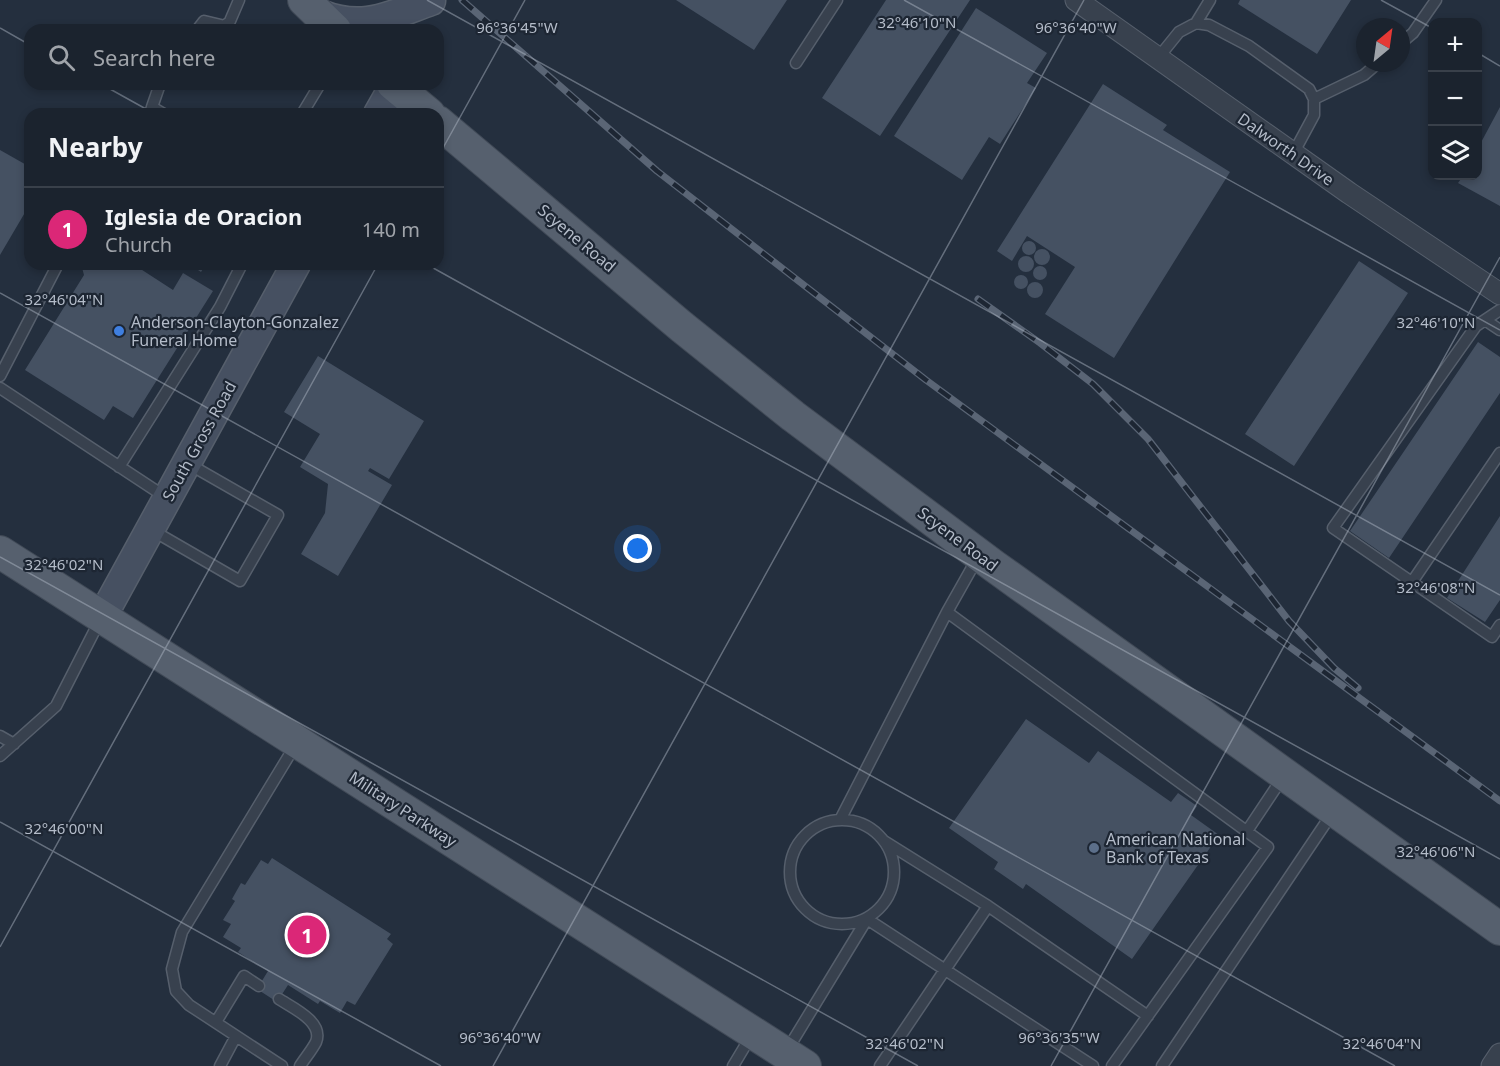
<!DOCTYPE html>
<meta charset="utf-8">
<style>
body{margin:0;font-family:"Noto Sans",sans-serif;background:#282f3a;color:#f1f3f6}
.controls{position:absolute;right:18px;top:18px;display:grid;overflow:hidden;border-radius:12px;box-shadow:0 3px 9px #0003}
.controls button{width:54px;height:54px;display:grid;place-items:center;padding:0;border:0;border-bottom:2px solid #39404a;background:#1b232e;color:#f1f3f6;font:30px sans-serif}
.compass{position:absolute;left:1356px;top:18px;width:54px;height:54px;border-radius:50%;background:#1b232e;box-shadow:0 3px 9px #0003;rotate:29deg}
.you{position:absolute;left:638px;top:549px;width:21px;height:21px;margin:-15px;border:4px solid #fff;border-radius:50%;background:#1a73e8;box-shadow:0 0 0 9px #1a73e833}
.badge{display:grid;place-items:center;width:39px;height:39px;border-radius:50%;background:#db2777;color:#fff;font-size:20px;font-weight:700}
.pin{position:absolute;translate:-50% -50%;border:3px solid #fff;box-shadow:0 2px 6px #0006}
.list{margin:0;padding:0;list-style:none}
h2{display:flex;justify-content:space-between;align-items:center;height:78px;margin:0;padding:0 24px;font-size:26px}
h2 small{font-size:20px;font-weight:400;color:#a0a4aa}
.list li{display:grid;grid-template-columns:39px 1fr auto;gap:18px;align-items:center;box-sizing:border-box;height:84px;padding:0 24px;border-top:2px solid #39404a}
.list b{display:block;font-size:22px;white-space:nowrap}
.list p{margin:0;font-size:20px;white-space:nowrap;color:#a0a4aa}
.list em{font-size:20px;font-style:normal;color:#a0a4aa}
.icon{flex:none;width:33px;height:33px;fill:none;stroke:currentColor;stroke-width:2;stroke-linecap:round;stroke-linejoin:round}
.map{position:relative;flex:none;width:1500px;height:1066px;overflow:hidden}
.search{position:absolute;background:#1b232e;box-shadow:0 3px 9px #0003;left:24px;top:24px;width:420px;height:66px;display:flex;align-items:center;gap:15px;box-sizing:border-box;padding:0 21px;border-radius:18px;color:#a0a4aa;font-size:22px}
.panel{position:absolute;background:#1b232e;box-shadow:0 3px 9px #0003;left:24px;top:108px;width:420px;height:162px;border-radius:18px}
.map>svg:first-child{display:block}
.building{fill:#455162}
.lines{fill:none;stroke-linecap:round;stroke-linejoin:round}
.service-casing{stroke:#565f6c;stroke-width:13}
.minor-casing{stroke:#565f6c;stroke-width:23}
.secondary-casing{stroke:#565f6c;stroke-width:31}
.primary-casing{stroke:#414a57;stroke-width:34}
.service{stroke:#38414e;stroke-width:10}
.minor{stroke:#38414e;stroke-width:21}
.secondary{stroke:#465061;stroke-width:28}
.primary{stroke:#56606e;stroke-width:32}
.rail-casing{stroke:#5a6575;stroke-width:7}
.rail{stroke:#1d2633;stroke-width:4.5;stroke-dasharray:14;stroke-linecap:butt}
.ticks{fill:none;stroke:#b4bcc9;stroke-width:1.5;stroke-opacity:0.45}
.shop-dot{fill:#3f7fe0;stroke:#1d2633;stroke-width:2}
.service-dot{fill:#5c6f8a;stroke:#1d2633;stroke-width:2}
.labels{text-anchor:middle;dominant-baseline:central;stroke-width:4.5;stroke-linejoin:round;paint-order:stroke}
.street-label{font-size:16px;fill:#b4bcc9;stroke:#1d2633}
.poi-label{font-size:16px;fill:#b4bcc9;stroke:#1d2633;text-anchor:start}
.ticks-label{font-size:15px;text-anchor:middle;fill:#b4bcc9;stroke:#1d2633;stroke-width:4.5;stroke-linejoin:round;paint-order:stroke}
</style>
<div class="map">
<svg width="1500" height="1066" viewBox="0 0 1500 1066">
<rect width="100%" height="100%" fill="#242f3e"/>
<path class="building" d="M 676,0 L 787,0 L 754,50 Z
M 886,0 L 970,0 L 880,136 L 822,98 Z
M 1240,0 L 1351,0 L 1317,54 L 1238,4 Z
M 976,8 L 1047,53 L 1027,83 L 1036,88 L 1000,144 L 989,137 L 962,180 L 894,136 Z
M 1103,84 L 1167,125 L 1163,130 L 1230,172 L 1114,358 L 1045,314 L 1075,267 L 1027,236 L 1012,261 L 997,251 Z
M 1500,107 L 1500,206 L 1458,183 L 1463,176 L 1478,176 L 1478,148 Z
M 0,150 L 30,167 L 30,204 L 0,255 Z
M1022 248a7 7 0 1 1 14 0a7 7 0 1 1-14 0Z
M1034 257a8 8 0 1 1 16 0a8 8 0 1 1-16 0Z
M1018 264a8 8 0 1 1 16 0a8 8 0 1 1-16 0Z
M 1359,261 L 1408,293 L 1294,466 L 1245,434 Z
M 81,264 L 137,264 L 136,266 L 173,290 L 183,273 L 213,291 L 133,418 L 113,406 L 104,420 L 25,370 L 84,275 Z
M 189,264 L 206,264 L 201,272 Z
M1033 273a7 7 0 1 1 14 0a7 7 0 1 1-14 0Z
M1014 282a7 7 0 1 1 14 0a7 7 0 1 1-14 0Z
M1027 290a8 8 0 1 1 16 0a8 8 0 1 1-16 0Z
M 1478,342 L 1500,357 L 1500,393 L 1389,558 L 1350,531 Z
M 318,356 L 424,421 L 389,479 L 370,468 L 368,471 L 392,485 L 338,576 L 301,554 L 325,513 L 328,484 L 300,467 L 320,434 L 284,412 Z
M 1500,516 L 1500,600 L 1485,622 L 1447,598 Z
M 1026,719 L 1089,763 L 1098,751 L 1171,802 L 1178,793 L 1197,806 L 1191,815 L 1219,835 L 1132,959 L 1026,884 L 1023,889 L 994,869 L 998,862 L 949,828 Z
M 272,858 L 391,934 L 387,939 L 393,944 L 355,1005 L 347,1001 L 340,1013 L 320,1001 L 318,1004 L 288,985 L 277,1002 L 257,989 L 268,971 L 238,952 L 241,948 L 223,937 L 231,924 L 223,920 L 235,901 L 232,899 L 241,883 L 245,885 L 261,860 L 268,864 Z"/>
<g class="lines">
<defs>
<path id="service" d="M 1196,23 L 1210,0
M 197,30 L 204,21 L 225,26 L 230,21 L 239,0
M 1401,43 L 1413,33 L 1436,0
M 1158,58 L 1179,32 L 1196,23 L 1209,25 L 1249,46 L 1309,89 L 1314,99 L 1314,115 L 1293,154
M 796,63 L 837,0
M 1314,99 L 1364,75 L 1378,63
M 152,107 L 160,84
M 150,114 L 152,107 L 164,114
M 302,114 L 320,84
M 1500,310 L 1476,326 L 1333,528 L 1492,637 L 1500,625
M 1485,320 L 1500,330
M 0,376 L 58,264
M 0,388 L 167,498
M 119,467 L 220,307 L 242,264
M 150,529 L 240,581 L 278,515 L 187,463
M 1412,582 L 1500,453
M 947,612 L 978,557
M 0,736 L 14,744
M 0,756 L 56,706 L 100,620
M790 872a52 52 0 1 1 104 0a52 52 0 1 1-104 0Z
M 840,820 L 947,612 L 1268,847 L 1112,1066
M 1247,831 L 1283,777
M 884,841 L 988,906
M 279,999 C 293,1008 324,1022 316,1042 C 312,1050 305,1058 300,1066
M 216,1022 L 244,976 L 259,986
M 786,1052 L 867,919 L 1093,1066
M 220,1066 L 236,1036
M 282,1066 L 189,1005 L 176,991 L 172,969 L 182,932 L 296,744
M 733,1066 L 751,1036
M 880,1066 L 988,906 L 1148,1016
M 1162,1066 L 1333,812"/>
<path id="minor" d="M 1076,0 L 1349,193 L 1500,294
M 1492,1066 L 1500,1054"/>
<path id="secondary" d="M 318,13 C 362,32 389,16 431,1
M 378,114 L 395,84
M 102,617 L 296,264"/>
<path id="primary" d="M 304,0 L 335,30
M 393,84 L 429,114
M 438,122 L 682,327 L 793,416 L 994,566 L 1500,929
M 0,552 L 805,1066"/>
</defs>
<use href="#service" class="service-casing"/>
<use href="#minor" class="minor-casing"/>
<use href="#secondary" class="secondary-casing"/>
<use href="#primary" class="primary-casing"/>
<use href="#service" class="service"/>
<use href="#minor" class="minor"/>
<use href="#secondary" class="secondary"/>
<use href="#primary" class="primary"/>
<defs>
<path id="rail" d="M 462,0 L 657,171 L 926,380 L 1500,801
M 978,299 L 1040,343 L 1093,384 L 1148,439 L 1289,621 L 1334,668 L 1358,688"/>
</defs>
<use href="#rail" class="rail-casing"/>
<use href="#rail" class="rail"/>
</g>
<path class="ticks" d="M 427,0 L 1500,595M 904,0 L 1500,330M 1381,0 L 1432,28M 0,28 L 30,45M 1478,53 L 1500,66M 101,84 L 155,114M 438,157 L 525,0M 426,264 L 1500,859M 0,293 L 1395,1066M 0,557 L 918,1066M 0,822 L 441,1066M 0,947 L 378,264M 493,1066 L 1084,0M 1051,1066 L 1500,257"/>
<circle class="shop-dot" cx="119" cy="331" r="6"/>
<circle class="service-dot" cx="1094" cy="848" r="6"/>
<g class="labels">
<g class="street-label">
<text transform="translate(1286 149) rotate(35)">Dalworth Drive</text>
<text transform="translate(577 238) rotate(40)">Scyene Road</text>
<text transform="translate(199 441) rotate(-61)">South Gross Road</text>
<text transform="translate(958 539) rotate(37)">Scyene Road</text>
<text transform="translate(403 809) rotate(33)">Military Parkway</text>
</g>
<g class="poi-label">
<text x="131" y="322">Anderson-Clayton-Gonzalez<tspan x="131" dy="18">Funeral Home</tspan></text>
<text x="1106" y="839">American National<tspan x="1106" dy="18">Bank of Texas</tspan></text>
</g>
</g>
<g class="ticks-label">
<text x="917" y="28">32°46'10"N</text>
<text x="517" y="33">96°36'45"W</text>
<text x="1076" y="33">96°36'40"W</text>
<text x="64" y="305">32°46'04"N</text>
<text x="1436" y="328">32°46'10"N</text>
<text x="64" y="570">32°46'02"N</text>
<text x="1436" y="593">32°46'08"N</text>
<text x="64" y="834">32°46'00"N</text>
<text x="1436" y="857">32°46'06"N</text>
<text x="500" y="1043">96°36'40"W</text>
<text x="1059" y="1043">96°36'35"W</text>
<text x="905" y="1049">32°46'02"N</text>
<text x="1382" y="1049">32°46'04"N</text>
</g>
</svg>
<div class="controls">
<button>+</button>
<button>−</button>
<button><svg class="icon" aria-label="layers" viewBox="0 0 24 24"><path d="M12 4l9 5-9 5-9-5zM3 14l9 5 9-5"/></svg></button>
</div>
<svg class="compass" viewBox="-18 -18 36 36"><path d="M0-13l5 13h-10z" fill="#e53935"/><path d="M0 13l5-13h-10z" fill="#a0a4aa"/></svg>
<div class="you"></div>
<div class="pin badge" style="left:307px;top:935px">1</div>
<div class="search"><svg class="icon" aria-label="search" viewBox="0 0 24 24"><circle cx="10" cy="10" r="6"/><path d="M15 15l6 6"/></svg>Search here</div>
<section class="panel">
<h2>Nearby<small></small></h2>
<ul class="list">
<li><span class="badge">1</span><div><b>Iglesia de Oracion</b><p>Church</p></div><em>140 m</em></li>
</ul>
</section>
</div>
